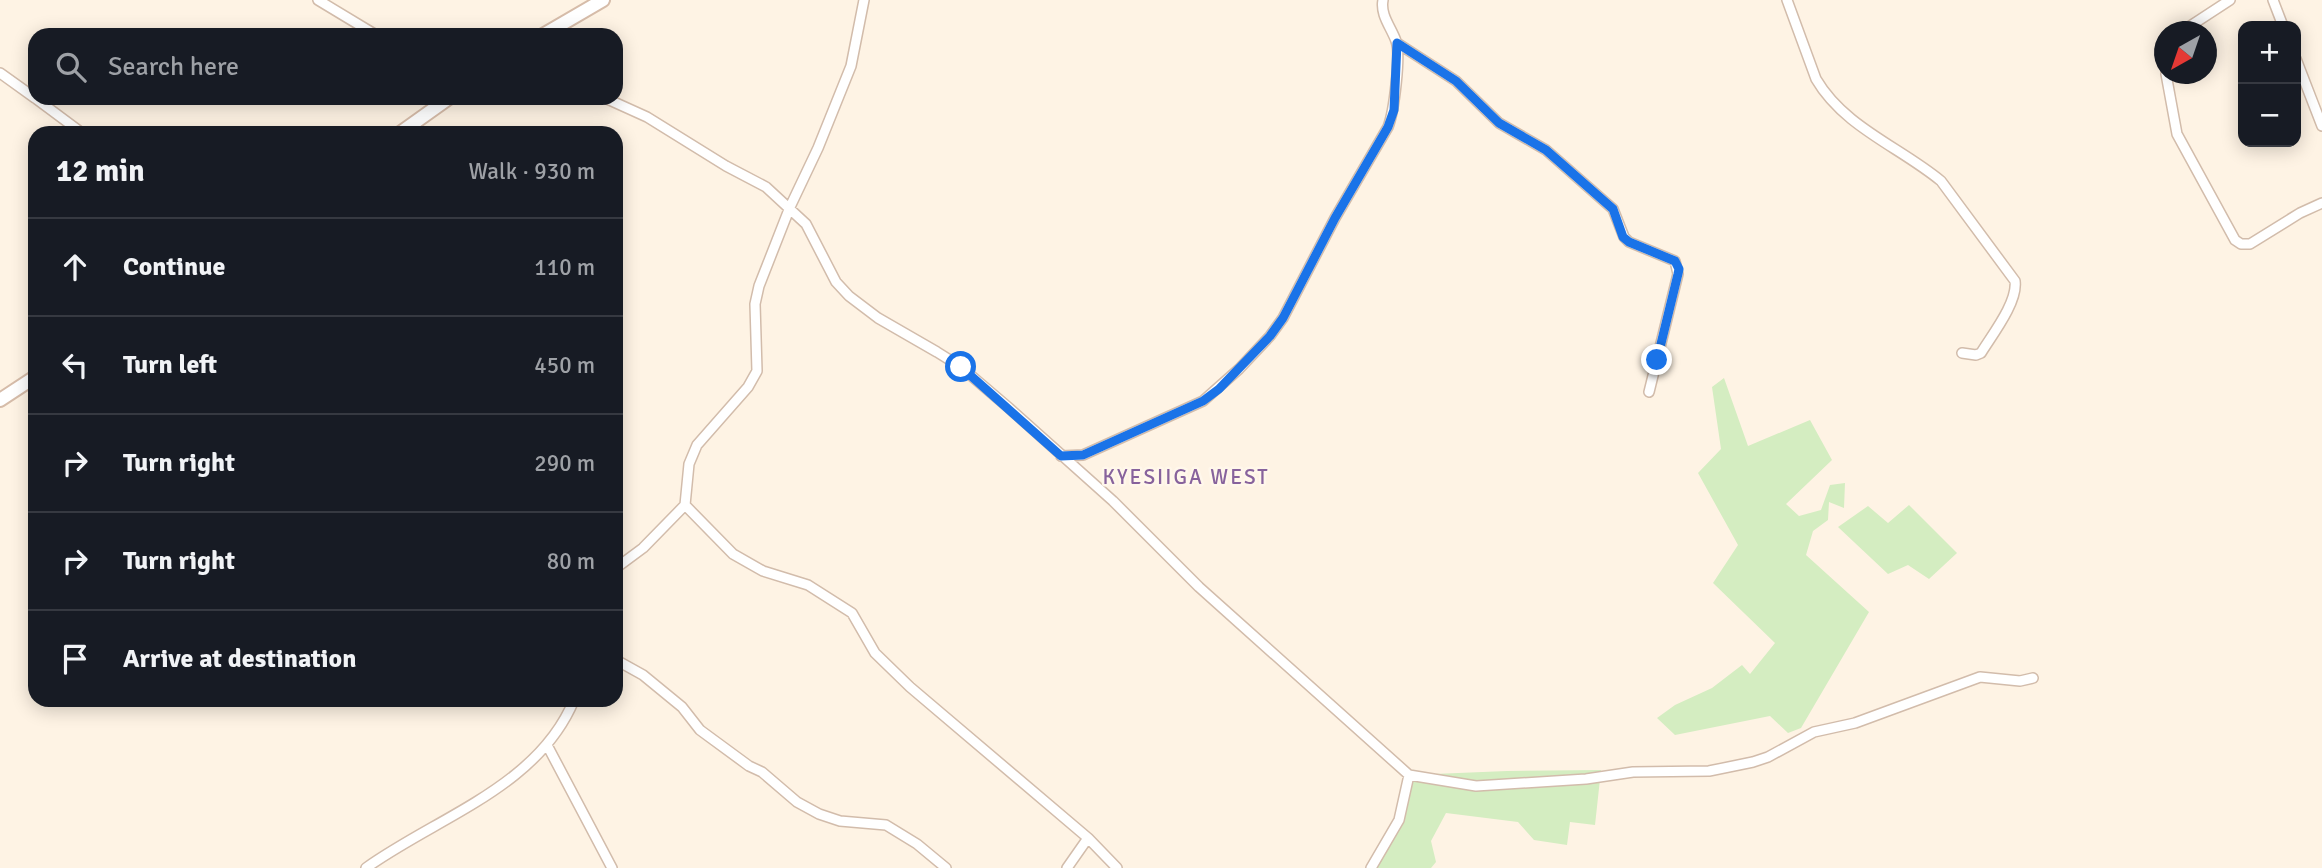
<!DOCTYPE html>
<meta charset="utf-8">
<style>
body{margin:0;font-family:Signika,sans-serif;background:#242831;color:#f1f3f6}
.controls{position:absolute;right:21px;top:21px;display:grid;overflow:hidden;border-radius:14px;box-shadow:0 4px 18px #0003}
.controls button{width:63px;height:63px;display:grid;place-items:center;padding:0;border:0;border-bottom:2px solid #363941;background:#171b24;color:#f1f3f6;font:35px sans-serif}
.compass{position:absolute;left:2154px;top:21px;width:63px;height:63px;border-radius:50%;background:#171b24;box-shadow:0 4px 18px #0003;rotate:220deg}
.stop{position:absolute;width:21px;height:21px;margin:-16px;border:5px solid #1a73e8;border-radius:50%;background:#fff}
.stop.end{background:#1a73e8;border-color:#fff;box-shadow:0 2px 7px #0008}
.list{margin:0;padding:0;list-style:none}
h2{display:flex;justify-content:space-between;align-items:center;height:91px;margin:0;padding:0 28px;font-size:30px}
h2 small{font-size:23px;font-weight:400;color:#9ea1a6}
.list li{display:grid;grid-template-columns:46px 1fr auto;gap:21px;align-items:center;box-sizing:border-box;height:98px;padding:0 28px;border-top:2px solid #363941}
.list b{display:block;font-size:26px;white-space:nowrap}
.list em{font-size:23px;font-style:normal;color:#9ea1a6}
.icon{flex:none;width:38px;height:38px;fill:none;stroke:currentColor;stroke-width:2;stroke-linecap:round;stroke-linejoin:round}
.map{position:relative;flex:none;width:2322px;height:868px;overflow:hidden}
.search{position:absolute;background:#171b24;box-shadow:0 4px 18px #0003;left:28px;top:28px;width:595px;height:77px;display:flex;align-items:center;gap:18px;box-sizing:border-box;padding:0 24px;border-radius:21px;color:#9ea1a6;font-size:26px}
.panel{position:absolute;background:#171b24;box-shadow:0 4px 18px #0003;left:28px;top:126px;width:595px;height:581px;border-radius:21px}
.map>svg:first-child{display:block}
.green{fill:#d4edc1}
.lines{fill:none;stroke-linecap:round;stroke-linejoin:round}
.minor-casing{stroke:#d2bcab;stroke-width:12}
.secondary-casing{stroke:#d6bca9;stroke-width:16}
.minor{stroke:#fff;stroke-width:9}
.secondary{stroke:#fff;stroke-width:12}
.route{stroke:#1a73e8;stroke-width:9}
.labels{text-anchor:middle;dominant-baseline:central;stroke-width:5;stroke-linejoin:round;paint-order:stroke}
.quarter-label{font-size:21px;letter-spacing:2px;fill:#87629c;stroke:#fff7eb}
</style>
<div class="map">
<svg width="2322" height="868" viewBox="0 0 2322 868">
<rect width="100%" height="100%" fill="#fef3e4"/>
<path class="green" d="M 1724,378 L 1748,446 L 1810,420 L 1832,460 L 1786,504 L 1799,516 L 1821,510 L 1830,485 L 1845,483 L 1844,508 L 1829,502 L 1828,520 L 1813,531 L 1806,555 L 1869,612 L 1801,728 L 1788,733 L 1770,716 L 1675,735 L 1657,718 L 1675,705 L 1712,688 L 1742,665 L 1750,674 L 1775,643 L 1713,583 L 1738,545 L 1698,473 L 1721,449 L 1712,387 Z
M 1909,505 L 1957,553 L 1929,579 L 1908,565 L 1888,574 L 1838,527 L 1868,506 L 1888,523 Z
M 1601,770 L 1595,825 L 1570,822 L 1567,845 L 1534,840 L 1518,822 L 1446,813 L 1431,841 L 1436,862 L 1431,868 L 1371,868 L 1394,832 L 1409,775 L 1507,771 Z"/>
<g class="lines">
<defs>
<path id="minor" d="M 318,0 L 376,35
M 1787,0 L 1816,79 C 1844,127 1900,147 1941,181 L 2015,281 C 2018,302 1992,335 1981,353 L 1976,355 L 1962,353
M 2273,0 L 2283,26
M 2181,32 L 2230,0
M 1397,43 L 1456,81 L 1499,123 L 1546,150 L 1613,209 L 1624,237 L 1629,242 L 1675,261 L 1678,274 L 1649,392
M 2164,49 L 2164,57
M 2296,59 L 2322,126
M 0,73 L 35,98
M 2166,74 L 2177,134 L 2235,240 L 2241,244 L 2250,244 L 2300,213 L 2322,203
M 35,98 L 82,133
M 605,98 L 647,117 L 726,166 L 766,187 L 806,224 L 836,282 L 849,296 L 878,318 L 937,352 L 961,367 L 1009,408 L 1113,501 L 1199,587 L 1409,775 L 1476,786 L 1586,779 L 1633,772 L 1709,771 L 1753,762 L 1768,757 L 1814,732 L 1855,723 L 1980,677 L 2020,681 L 2033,678
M 1061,456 L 1083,455 L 1203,401 L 1239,369 L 1270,336 L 1283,318 L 1335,218 L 1388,127 C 1394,112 1401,55 1396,41 C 1391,27 1380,15 1383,0
M 685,505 L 733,554 L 763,571 L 808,585 L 852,613 L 875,653 L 910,687 L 1088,838 L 1117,868
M 616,568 L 643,548 L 685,505 L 689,464 L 697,445 L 748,387 L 757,371 L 755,304 L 759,286 L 790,207 L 818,148 L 851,66 L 864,0
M 616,660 L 643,675 L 682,707 L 700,730 L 749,766 L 762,772 L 797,802 L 819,814 L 840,821 L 886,825 L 917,844 L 946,868
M 547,745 L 612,868
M 366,868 C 437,817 538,787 574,700
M 1067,868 L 1088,838
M 1371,868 L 1399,820 L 1409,775"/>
<path id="secondary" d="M 543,35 L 603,0
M 400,133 L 449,98
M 0,400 L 35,377"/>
</defs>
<use href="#minor" class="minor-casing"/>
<use href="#secondary" class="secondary-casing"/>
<use href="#minor" class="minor"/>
<use href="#secondary" class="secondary"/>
</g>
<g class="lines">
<path class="route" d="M 961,367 L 1061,456 L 1083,455 L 1203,401 L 1219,389 L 1270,336 L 1283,318 L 1335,218 L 1388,127 L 1394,110 L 1397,43 L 1456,81 L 1499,123 L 1546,150 L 1613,209 L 1623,237 L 1629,242 L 1675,261 L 1679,269 L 1678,274 L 1657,360"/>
</g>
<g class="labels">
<g class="quarter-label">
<text x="1186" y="477">KYESIIGA WEST</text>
</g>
</g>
</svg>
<div class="controls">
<button>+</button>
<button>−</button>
</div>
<svg class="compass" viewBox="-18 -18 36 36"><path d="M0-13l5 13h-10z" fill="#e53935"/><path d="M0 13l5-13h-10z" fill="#9ea1a6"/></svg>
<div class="stop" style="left:961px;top:367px"></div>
<div class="stop end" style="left:1657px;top:360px"></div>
<div class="search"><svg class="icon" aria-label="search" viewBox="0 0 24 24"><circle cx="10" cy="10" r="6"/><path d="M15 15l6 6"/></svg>Search here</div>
<section class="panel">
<h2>12 min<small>Walk · 930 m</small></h2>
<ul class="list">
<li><svg class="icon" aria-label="ahead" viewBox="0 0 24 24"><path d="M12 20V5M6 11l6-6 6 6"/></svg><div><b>Continue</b></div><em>110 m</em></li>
<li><svg class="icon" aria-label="left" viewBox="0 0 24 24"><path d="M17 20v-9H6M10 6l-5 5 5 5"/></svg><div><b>Turn left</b></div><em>450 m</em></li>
<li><svg class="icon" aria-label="right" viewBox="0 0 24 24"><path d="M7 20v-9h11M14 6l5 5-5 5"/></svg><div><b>Turn right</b></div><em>290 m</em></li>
<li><svg class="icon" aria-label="right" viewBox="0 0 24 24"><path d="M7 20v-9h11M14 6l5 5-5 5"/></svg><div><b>Turn right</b></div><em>80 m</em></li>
<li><svg class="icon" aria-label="arrive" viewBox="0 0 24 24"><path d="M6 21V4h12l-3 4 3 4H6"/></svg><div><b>Arrive at destination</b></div></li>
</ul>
</section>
</div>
